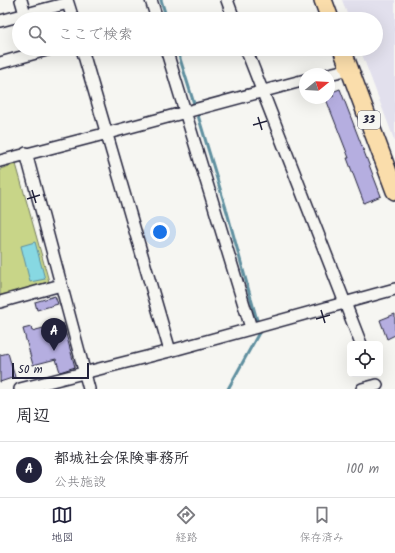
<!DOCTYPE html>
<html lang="ja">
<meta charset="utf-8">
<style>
body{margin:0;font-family:Kalam,"Klee One",sans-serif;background:#f7f7f7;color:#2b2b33}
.controls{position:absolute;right:12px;bottom:12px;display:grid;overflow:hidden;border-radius:6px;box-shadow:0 4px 16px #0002}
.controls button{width:36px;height:36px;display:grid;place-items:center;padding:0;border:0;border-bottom:1px solid #e1e1e2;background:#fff;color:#2b2b33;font:20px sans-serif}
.compass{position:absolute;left:299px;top:68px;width:36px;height:36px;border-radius:50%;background:#fff;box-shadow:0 4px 16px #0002;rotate:72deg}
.scale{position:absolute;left:12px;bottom:10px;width:77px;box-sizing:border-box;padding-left:4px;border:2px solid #22223b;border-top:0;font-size:11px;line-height:14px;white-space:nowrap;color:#22223b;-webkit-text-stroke:3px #f6f6f2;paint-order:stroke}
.you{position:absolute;left:160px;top:232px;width:14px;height:14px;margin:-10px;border:3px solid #fff;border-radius:50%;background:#1a73e8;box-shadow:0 0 0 6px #1a73e833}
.badge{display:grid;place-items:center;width:26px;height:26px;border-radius:50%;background:#22223b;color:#fff;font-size:13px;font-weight:700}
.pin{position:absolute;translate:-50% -33px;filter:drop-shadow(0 1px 2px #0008)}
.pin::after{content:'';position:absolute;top:21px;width:14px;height:12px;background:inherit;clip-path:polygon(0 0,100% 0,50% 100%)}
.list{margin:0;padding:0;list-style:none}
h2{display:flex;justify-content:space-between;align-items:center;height:52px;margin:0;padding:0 16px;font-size:17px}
h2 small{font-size:13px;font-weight:400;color:#7c7c81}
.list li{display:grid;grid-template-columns:26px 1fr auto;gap:12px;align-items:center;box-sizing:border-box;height:56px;padding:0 16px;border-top:1px solid #e1e1e2}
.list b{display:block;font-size:15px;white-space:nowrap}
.list p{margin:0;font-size:13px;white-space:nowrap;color:#7c7c81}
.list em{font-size:13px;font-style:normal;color:#7c7c81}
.icon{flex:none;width:22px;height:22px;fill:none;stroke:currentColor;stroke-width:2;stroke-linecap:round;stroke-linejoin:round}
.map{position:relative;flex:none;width:395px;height:389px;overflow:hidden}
.search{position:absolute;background:#fff;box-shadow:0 4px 16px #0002;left:12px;right:12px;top:12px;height:44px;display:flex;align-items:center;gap:10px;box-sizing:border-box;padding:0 14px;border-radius:22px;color:#7c7c81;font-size:15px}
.sheet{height:108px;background:#fff}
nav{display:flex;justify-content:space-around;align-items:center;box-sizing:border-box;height:56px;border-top:1px solid #e1e1e2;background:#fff;font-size:11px;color:#7c7c81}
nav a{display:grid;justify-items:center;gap:2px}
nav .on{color:#22223b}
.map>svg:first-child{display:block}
.built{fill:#e2e0ed}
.green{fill:#c8d588;stroke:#757c62}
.water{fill:#87d8e2;stroke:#5f8f9f}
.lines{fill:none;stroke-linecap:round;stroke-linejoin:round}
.stream{stroke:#5f8f9f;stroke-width:3}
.building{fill:#b5aee0;stroke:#22223b}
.street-casing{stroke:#22223b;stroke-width:14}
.primary-casing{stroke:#22223b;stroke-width:20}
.street{stroke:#f6f6f2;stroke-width:11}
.primary{stroke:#faddab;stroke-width:17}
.ticks{fill:none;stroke:#22223b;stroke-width:1.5}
.labels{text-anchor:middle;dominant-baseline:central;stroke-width:4;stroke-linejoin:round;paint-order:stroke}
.shield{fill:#f6f6f2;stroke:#626272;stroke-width:1}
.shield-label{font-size:11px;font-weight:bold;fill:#22223b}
</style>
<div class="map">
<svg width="395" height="389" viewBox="0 0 395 389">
<rect width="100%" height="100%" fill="#f6f6f2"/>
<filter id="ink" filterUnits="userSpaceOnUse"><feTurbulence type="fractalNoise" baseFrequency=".025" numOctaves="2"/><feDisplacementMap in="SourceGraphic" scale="8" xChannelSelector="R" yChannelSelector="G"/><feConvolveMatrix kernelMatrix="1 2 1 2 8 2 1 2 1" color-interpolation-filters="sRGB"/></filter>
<g filter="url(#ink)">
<path class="built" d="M 342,0 L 395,0 L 395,142 L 360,49 L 376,49 L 376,19 L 349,19 Z"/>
<path class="green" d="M 16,164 L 50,285 L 0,298 L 0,169 Z"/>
<path class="water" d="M 35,242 L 45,279 L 30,282 L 21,246 Z"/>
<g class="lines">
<path class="stream" d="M 161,0 L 167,19
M 177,49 L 195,107
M 197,112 L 227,212 L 258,324
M 228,389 L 260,331 L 260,329"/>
</g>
<path class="building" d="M 340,89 L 381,196 L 364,203 L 347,158 L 349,158 L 326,99 L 334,96 L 332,92 Z
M 55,296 L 58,304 L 37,310 L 35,302 Z
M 395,314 L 395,335 L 387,339 L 380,320 Z
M 63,323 L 75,367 L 60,372 L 56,359 L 33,365 L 23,329 L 31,327 L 32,331 Z
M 8,353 L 15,377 L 0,382 L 0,355 Z"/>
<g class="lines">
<defs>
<path id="street" d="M 21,0 L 25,14
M 67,0 L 73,19
M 151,0 L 157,19
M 227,0 L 234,19
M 0,21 L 68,3
M 82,49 L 170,351
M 166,49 L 251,328
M 246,49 L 361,344
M 0,63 L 50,49
M 329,74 L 350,69
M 26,153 L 89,389
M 0,161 L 108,133 L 305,80
M 0,302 L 61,285
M 20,389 L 170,351 L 395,289
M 362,389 L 377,385"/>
<path id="primary" d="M 323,0 L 330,19
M 342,49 L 395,191"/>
</defs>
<use href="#street" class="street-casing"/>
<use href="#primary" class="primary-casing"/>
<use href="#street" class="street"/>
<use href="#primary" class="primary"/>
</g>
</g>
<path class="ticks" d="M 258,117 L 262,130M 253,125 L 267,121M 32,190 L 36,203M 27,199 L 40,195M 321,310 L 325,323M 316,319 L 330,315"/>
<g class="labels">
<rect class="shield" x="358" y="111" width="22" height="18" rx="3"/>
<g class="shield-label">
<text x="369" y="120">33</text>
</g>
</g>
</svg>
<div class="controls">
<button><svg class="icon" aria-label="locate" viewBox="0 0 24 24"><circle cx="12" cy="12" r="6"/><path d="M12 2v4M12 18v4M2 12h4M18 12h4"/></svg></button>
</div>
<svg class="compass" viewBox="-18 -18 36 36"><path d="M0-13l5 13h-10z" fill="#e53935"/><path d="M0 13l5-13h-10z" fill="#7c7c81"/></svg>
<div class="scale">50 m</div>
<div class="you"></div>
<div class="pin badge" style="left:54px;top:351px">A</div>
<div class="search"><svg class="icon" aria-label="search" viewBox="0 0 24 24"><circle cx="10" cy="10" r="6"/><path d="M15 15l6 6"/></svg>ここで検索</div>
</div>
<section class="sheet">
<h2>周辺<small></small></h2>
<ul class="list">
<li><span class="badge">A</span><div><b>都城社会保険事務所</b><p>公共施設</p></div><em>100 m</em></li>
</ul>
</section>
<nav>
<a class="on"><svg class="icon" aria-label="map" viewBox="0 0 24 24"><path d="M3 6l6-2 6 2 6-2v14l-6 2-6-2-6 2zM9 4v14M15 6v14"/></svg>地図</a>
<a><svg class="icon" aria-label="directions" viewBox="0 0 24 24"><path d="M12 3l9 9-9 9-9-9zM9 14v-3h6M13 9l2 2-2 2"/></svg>経路</a>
<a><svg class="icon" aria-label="saved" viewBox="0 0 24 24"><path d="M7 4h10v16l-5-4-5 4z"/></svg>保存済み</a>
</nav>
